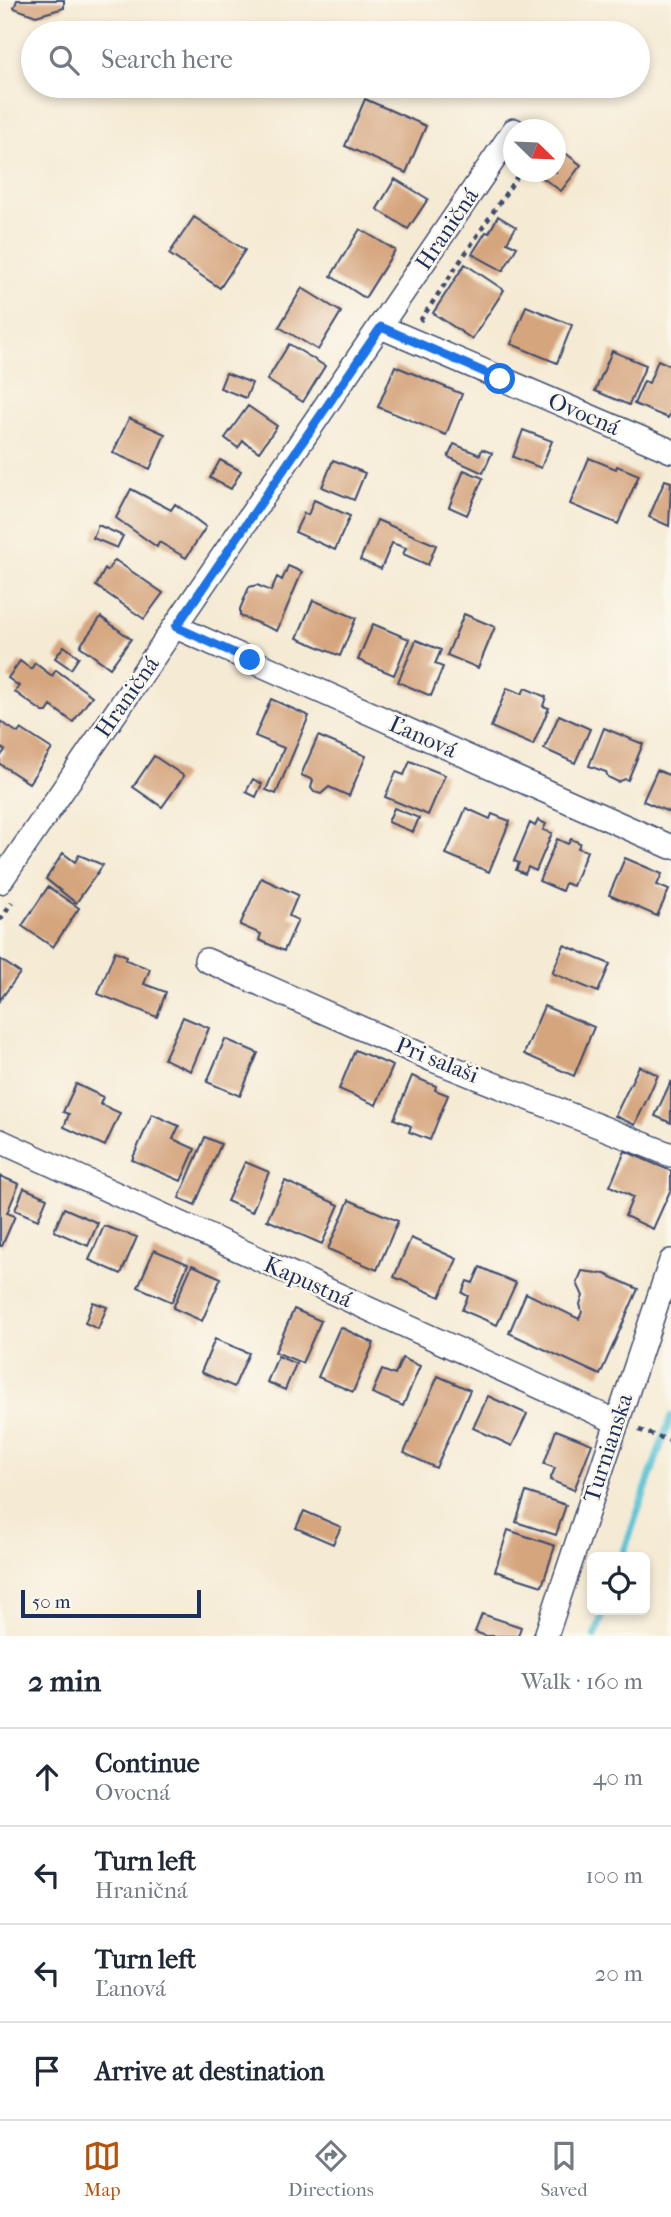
<!DOCTYPE html>
<meta charset="utf-8">
<style>
body{margin:0;font-family:"IM FELL French Canon",serif;background:#f6f6f7;color:#1f2937}
.controls{position:absolute;right:21px;bottom:21px;display:grid;overflow:hidden;border-radius:10px;box-shadow:0 4px 10px #0003}
.controls button{width:63px;height:63px;display:grid;place-items:center;padding:0;border:0;border-bottom:2px solid #e0e1e3;background:#fff;color:#1f2937;font:35px sans-serif}
.compass{position:absolute;left:503px;top:119px;width:63px;height:63px;border-radius:50%;background:#fff;box-shadow:0 4px 10px #0003;rotate:113deg}
.scale{position:absolute;left:21px;bottom:18px;width:180px;box-sizing:border-box;padding-left:7px;border:4px solid #1b2f5e;border-top:0;font-size:19px;line-height:24px;white-space:nowrap;color:#1b2f5e;-webkit-text-stroke:5px #fbf7ec;paint-order:stroke}
.stop{position:absolute;width:21px;height:21px;margin:-16px;border:5px solid #1a73e8;border-radius:50%;background:#fff}
.stop.end{background:#1a73e8;border-color:#fff;box-shadow:0 2px 7px #0008}
.list{margin:0;padding:0;list-style:none}
h2{display:flex;justify-content:space-between;align-items:center;height:91px;margin:0;padding:0 28px;font-size:30px}
h2 small{font-size:23px;font-weight:400;color:#747a83}
.list li{display:grid;grid-template-columns:46px 1fr auto;gap:21px;align-items:center;box-sizing:border-box;height:98px;padding:0 28px;border-top:2px solid #e0e1e3}
.list b{display:block;font-size:26px;white-space:nowrap}
.list p{margin:0;font-size:23px;white-space:nowrap;color:#747a83}
.list em{font-size:23px;font-style:normal;color:#747a83}
.icon{flex:none;width:38px;height:38px;fill:none;stroke:currentColor;stroke-width:2;stroke-linecap:round;stroke-linejoin:round}
.map{position:relative;flex:none;width:671px;height:1636px;overflow:hidden}
.search{position:absolute;background:#fff;box-shadow:0 4px 10px #0003;left:21px;right:21px;top:21px;height:77px;display:flex;align-items:center;gap:18px;box-sizing:border-box;padding:0 24px;border-radius:38px;color:#747a83;font-size:26px}
.sheet{height:483px;background:#fff}
nav{display:flex;justify-content:space-around;align-items:center;box-sizing:border-box;height:98px;border-top:2px solid #e0e1e3;background:#fff;font-size:19px;color:#747a83}
nav a{display:grid;justify-items:center;gap:4px}
nav .on{color:#b45309}
.map>svg:first-child{display:block}
.lines{fill:none;stroke-linecap:round;stroke-linejoin:round}
.stream{stroke:#5bc4d7;stroke-width:7}
.building{fill:#d5a57e}
.minor-casing{stroke:#3c4b70;stroke-width:26}
.path{stroke:#3c4b70;stroke-width:4.5;stroke-dasharray:5 5;stroke-linecap:butt}
.minor{stroke:#fff;stroke-width:23}
.route{stroke:#1a73e8;stroke-width:9}
.labels{text-anchor:middle;dominant-baseline:central;stroke-width:5;stroke-linejoin:round;paint-order:stroke}
.street-label{font-size:23px;fill:#1b2f5e;stroke:#fbf7ec}
</style>
<div class="map">
<svg width="671" height="1636" viewBox="0 0 671 1636">
<rect width="100%" height="100%" fill="#fbf7ec"/>
<filter id="ink" filterUnits="userSpaceOnUse"><feTurbulence type="fractalNoise" baseFrequency=".0143" numOctaves="2"/><feDisplacementMap in="SourceGraphic" scale="14" xChannelSelector="R" yChannelSelector="G"/><feConvolveMatrix kernelMatrix="1 2 1 2 8 2 1 2 1" color-interpolation-filters="sRGB"/></filter>
<filter id="wash" filterUnits="userSpaceOnUse"><feTurbulence type="fractalNoise" baseFrequency=".00686" numOctaves="4" result="noise"/><feDisplacementMap in="SourceGraphic" scale="28" xChannelSelector="R" yChannelSelector="G"/><feGaussianBlur stdDeviation="1.57" result="paint"/><feColorMatrix in="noise" values="0 0 0 0 0 0 0 0 0 0 0 0 0 0 0 0 0 1.4 0 .05"/><feComposite in="paint" operator="in"/></filter>
<g filter="url(#wash)">
<rect width="100%" height="100%" fill="#f5ebd4"/>
<g class="lines">
<path class="stream" d="M 622,1557 L 671,1416
M 595,1636 L 604,1610"/>
</g>
<g id="blocks">
<path class="building" d="M 17,0 L 64,0 L 64,8 L 36,16 L 14,8 Z
M 365,99 L 426,126 L 406,173 L 345,146 Z
M 556,146 L 581,165 L 561,191 L 534,172 L 556,172 Z
M 395,179 L 428,199 L 408,229 L 377,209 Z
M 498,216 L 516,227 L 507,242 L 517,247 L 503,271 L 472,254 L 486,232 L 489,233 Z
M 194,217 L 245,250 L 220,288 L 169,254 Z
M 360,229 L 395,250 L 365,298 L 331,276 Z
M 465,264 L 504,290 L 472,339 L 433,313 Z
M 302,288 L 341,312 L 318,350 L 279,327 Z
M 526,306 L 572,325 L 557,363 L 511,344 Z
M 289,344 L 325,366 L 303,402 L 267,380 Z
M 612,351 L 646,365 L 629,405 L 595,391 Z
M 658,360 L 671,366 L 671,411 L 668,418 L 634,404 L 644,381 L 649,383 Z
M 395,366 L 462,394 L 446,435 L 378,407 Z
M 226,373 L 252,383 L 246,398 L 220,388 Z
M 248,406 L 277,426 L 259,452 L 243,441 L 238,448 L 225,438 Z
M 129,418 L 165,434 L 150,469 L 113,453 Z
M 523,430 L 552,441 L 541,468 L 513,457 Z
M 454,444 L 480,455 L 482,449 L 492,453 L 483,473 L 448,457 Z
M 589,458 L 616,469 L 617,466 L 639,475 L 618,524 L 570,504 Z
M 220,460 L 241,471 L 231,489 L 210,478 Z
M 333,460 L 365,473 L 354,500 L 322,487 Z
M 464,470 L 483,478 L 467,515 L 449,507 Z
M 665,480 L 671,482 L 669,526 L 649,517 Z
M 131,489 L 171,510 L 175,504 L 206,527 L 186,558 L 159,542 L 157,547 L 116,518 Z
M 314,500 L 350,516 L 335,550 L 295,532 L 304,513 L 308,515 Z
M 377,520 L 436,545 L 428,565 L 403,554 L 406,548 L 392,543 L 381,569 L 360,560 Z
M 98,525 L 123,536 L 117,548 L 93,538 Z
M 115,560 L 163,593 L 144,619 L 96,586 L 105,569 L 107,571 Z
M 288,566 L 302,572 L 277,631 L 240,616 L 240,609 L 249,587 L 257,585 L 271,591 L 277,577 L 282,580 Z
M 313,600 L 356,618 L 340,656 L 297,638 Z
M 464,614 L 495,627 L 478,668 L 447,655 Z
M 101,617 L 131,639 L 110,668 L 80,646 Z
M 373,624 L 409,639 L 394,675 L 358,660 Z
M 416,640 L 441,650 L 435,664 L 443,667 L 431,696 L 398,682 Z
M 64,646 L 79,657 L 71,669 L 55,658 Z
M 20,661 L 31,669 L 35,663 L 52,676 L 56,670 L 92,696 L 73,722 L 51,706 L 47,712 L 43,712 L 15,692 L 19,686 L 8,678 Z
M 507,688 L 522,694 L 525,688 L 546,697 L 543,706 L 549,708 L 533,745 L 491,727 Z
M 271,699 L 309,716 L 276,794 L 266,790 L 284,748 L 255,736 Z
M 559,715 L 590,729 L 575,763 L 544,749 Z
M 0,721 L 18,733 L 21,729 L 52,749 L 29,783 L 0,764 L 0,757 L 5,750 L 0,747 Z
M 604,728 L 643,744 L 628,780 L 625,779 L 618,782 L 608,777 L 606,772 L 589,766 Z
M 318,736 L 366,756 L 349,796 L 329,787 L 321,794 L 314,792 L 311,788 L 313,780 L 301,775 Z
M 154,756 L 184,776 L 162,807 L 133,787 Z
M 410,761 L 445,775 L 428,815 L 385,797 L 396,772 L 404,775 Z
M 657,770 L 671,776 L 671,813 L 643,801 Z
M 253,779 L 262,784 L 256,797 L 246,792 Z
M 394,808 L 419,818 L 413,832 L 388,822 Z
M 466,808 L 490,819 L 492,814 L 510,821 L 489,872 L 446,854 Z
M 538,820 L 546,824 L 543,830 L 552,833 L 536,871 L 528,867 L 525,874 L 516,870 L 519,863 L 514,861 L 530,823 L 535,826 Z
M 557,839 L 568,844 L 571,839 L 580,843 L 578,848 L 587,851 L 573,886 L 565,883 L 562,891 L 539,881 Z
M 63,853 L 75,862 L 79,855 L 103,865 L 76,903 L 46,879 Z
M 625,858 L 662,874 L 657,885 L 669,890 L 657,916 L 609,895 Z
M 261,878 L 298,895 L 289,916 L 298,920 L 284,951 L 259,940 L 261,934 L 240,925 Z
M 48,887 L 79,908 L 53,947 L 22,926 Z
M 564,945 L 610,964 L 598,992 L 552,973 Z
M 115,951 L 127,956 L 126,960 L 150,969 L 144,984 L 166,992 L 157,1017 L 98,994 Z
M 0,959 L 20,973 L 0,1000 Z
M 544,1006 L 594,1027 L 574,1076 L 524,1054 Z
M 183,1017 L 209,1028 L 191,1071 L 164,1059 Z
M 225,1039 L 258,1053 L 240,1096 L 207,1082 Z
M 355,1050 L 393,1066 L 376,1105 L 339,1089 Z
M 639,1066 L 658,1075 L 635,1125 L 615,1116 Z
M 412,1076 L 436,1086 L 435,1090 L 448,1095 L 430,1140 L 409,1132 L 411,1126 L 394,1119 Z
M 671,1081 L 671,1123 L 655,1116 Z
M 76,1084 L 103,1097 L 100,1104 L 120,1113 L 105,1146 L 64,1127 L 69,1114 L 63,1112 Z
M 152,1114 L 179,1126 L 173,1139 L 195,1149 L 181,1181 L 132,1160 Z
M 205,1137 L 221,1144 L 195,1205 L 179,1198 Z
M 625,1151 L 671,1171 L 671,1189 L 653,1229 L 625,1216 L 633,1197 L 610,1186 Z
M 245,1162 L 269,1172 L 252,1212 L 227,1201 Z
M 0,1176 L 19,1184 L 7,1213 L 15,1216 L 2,1246 L 0,1246 Z
M 285,1181 L 339,1205 L 322,1244 L 267,1220 Z
M 24,1188 L 47,1198 L 38,1220 L 15,1210 Z
M 349,1200 L 398,1221 L 377,1270 L 328,1249 Z
M 64,1208 L 98,1223 L 88,1246 L 54,1231 Z
M 104,1226 L 137,1237 L 121,1274 L 89,1260 Z
M 411,1238 L 457,1259 L 440,1297 L 394,1277 Z
M 154,1250 L 188,1264 L 172,1302 L 138,1287 Z
M 192,1265 L 221,1278 L 202,1321 L 173,1308 Z
M 480,1267 L 516,1283 L 497,1325 L 462,1310 L 468,1296 L 462,1293 L 467,1281 L 473,1283 Z
M 582,1271 L 605,1274 L 638,1289 L 600,1375 L 509,1333 L 526,1293 L 579,1319 L 582,1312 L 580,1304 L 583,1296 L 577,1283 Z
M 93,1302 L 107,1307 L 98,1329 L 85,1323 Z
M 294,1309 L 321,1321 L 302,1363 L 275,1352 Z
M 340,1327 L 374,1343 L 353,1392 L 318,1377 Z
M 215,1339 L 249,1353 L 234,1387 L 201,1372 Z
M 278,1356 L 296,1364 L 285,1390 L 267,1382 Z
M 402,1358 L 420,1366 L 403,1406 L 372,1393 L 382,1370 L 395,1375 Z
M 438,1376 L 470,1390 L 436,1468 L 404,1453 Z
M 488,1396 L 527,1414 L 512,1446 L 473,1428 Z
M 556,1430 L 592,1444 L 574,1490 L 550,1480 L 555,1468 L 544,1464 Z
M 526,1492 L 566,1505 L 556,1535 L 516,1522 Z
M 304,1511 L 341,1527 L 333,1544 L 296,1528 Z
M 508,1530 L 555,1546 L 542,1586 L 495,1571 Z
M 482,1614 L 521,1627 L 518,1636 L 486,1636 L 475,1632 Z"/>
</g>
</g>
<g filter="url(#ink)">
<use href="#blocks" fill-opacity="0" stroke="#3c4b70" stroke-width="2"/>
<g class="lines">
<defs>
<path id="minor" d="M 381,327 L 671,451
M 176,627 L 671,847
M 0,882 L 514,130
M 206,960 L 433,1060 L 671,1155
M 0,1141 L 617,1422
M 546,1636 L 671,1261"/>
</defs>
<use href="#minor" class="minor-casing"/>
<path class="path" d="M 420,321 L 520,172
M 0,920 L 12,902
M 639,1430 L 671,1441"/>
<use href="#minor" class="minor"/>
</g>
</g>
<g class="lines" filter="url(#ink)">
<path class="route" d="M 250,660 L 176,627 L 381,327 L 500,379"/>
</g>
<g class="labels">
<g class="street-label">
<text transform="translate(447 229) rotate(-56)">Hraničná</text>
<text transform="translate(584 414) rotate(23)">Ovocná</text>
<text transform="translate(127 697) rotate(-55)">Hraničná</text>
<text transform="translate(423 737) rotate(24)">Ľanová</text>
<text transform="translate(437 1060) rotate(22)">Pri salaši</text>
<text transform="translate(308 1282) rotate(24)">Kapustná</text>
<text transform="translate(608 1448) rotate(-72)">Turnianska</text>
</g>
</g>
</svg>
<div class="controls">
<button><svg class="icon" aria-label="locate" viewBox="0 0 24 24"><circle cx="12" cy="12" r="6"/><path d="M12 2v4M12 18v4M2 12h4M18 12h4"/></svg></button>
</div>
<svg class="compass" viewBox="-18 -18 36 36"><path d="M0-13l5 13h-10z" fill="#e53935"/><path d="M0 13l5-13h-10z" fill="#747a83"/></svg>
<div class="scale">50 m</div>
<div class="stop" style="left:500px;top:379px"></div>
<div class="stop end" style="left:250px;top:660px"></div>
<div class="search"><svg class="icon" aria-label="search" viewBox="0 0 24 24"><circle cx="10" cy="10" r="6"/><path d="M15 15l6 6"/></svg>Search here</div>
</div>
<section class="sheet">
<h2>2 min<small>Walk · 160 m</small></h2>
<ul class="list">
<li><svg class="icon" aria-label="ahead" viewBox="0 0 24 24"><path d="M12 20V5M6 11l6-6 6 6"/></svg><div><b>Continue</b><p>Ovocná</p></div><em>40 m</em></li>
<li><svg class="icon" aria-label="left" viewBox="0 0 24 24"><path d="M17 20v-9H6M10 6l-5 5 5 5"/></svg><div><b>Turn left</b><p>Hraničná</p></div><em>100 m</em></li>
<li><svg class="icon" aria-label="left" viewBox="0 0 24 24"><path d="M17 20v-9H6M10 6l-5 5 5 5"/></svg><div><b>Turn left</b><p>Ľanová</p></div><em>20 m</em></li>
<li><svg class="icon" aria-label="arrive" viewBox="0 0 24 24"><path d="M6 21V4h12l-3 4 3 4H6"/></svg><div><b>Arrive at destination</b></div></li>
</ul>
</section>
<nav>
<a class="on"><svg class="icon" aria-label="map" viewBox="0 0 24 24"><path d="M3 6l6-2 6 2 6-2v14l-6 2-6-2-6 2zM9 4v14M15 6v14"/></svg>Map</a>
<a><svg class="icon" aria-label="directions" viewBox="0 0 24 24"><path d="M12 3l9 9-9 9-9-9zM9 14v-3h6M13 9l2 2-2 2"/></svg>Directions</a>
<a><svg class="icon" aria-label="saved" viewBox="0 0 24 24"><path d="M7 4h10v16l-5-4-5 4z"/></svg>Saved</a>
</nav>
